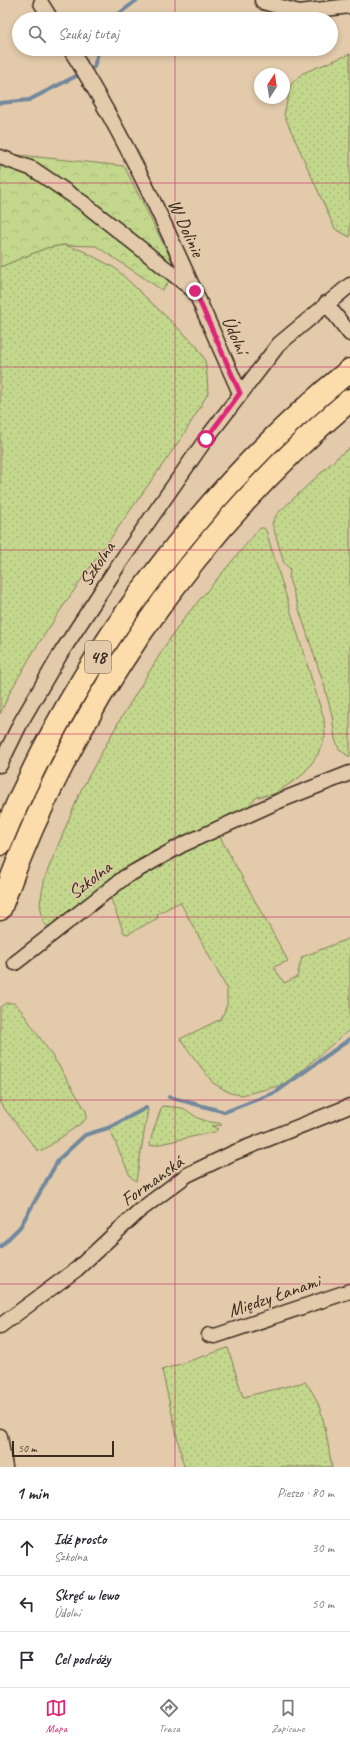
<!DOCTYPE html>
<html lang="pl">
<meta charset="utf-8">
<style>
body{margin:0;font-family:Caveat,sans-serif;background:#f7f7f7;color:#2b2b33}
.compass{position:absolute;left:254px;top:68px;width:36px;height:36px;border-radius:50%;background:#fff;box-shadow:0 2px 6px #0003;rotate:12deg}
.scale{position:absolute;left:12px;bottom:10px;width:102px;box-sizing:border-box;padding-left:4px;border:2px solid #3b2a1e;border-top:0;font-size:11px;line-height:14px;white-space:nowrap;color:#3b2a1e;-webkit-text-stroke:3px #e2caab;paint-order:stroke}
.stop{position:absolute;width:12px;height:12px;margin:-9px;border:3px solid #db2777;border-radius:50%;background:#fff}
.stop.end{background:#db2777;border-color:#fff;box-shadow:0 1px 4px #0008}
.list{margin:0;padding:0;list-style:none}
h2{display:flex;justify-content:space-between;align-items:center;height:52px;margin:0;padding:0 16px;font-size:17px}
h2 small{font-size:13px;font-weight:400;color:#7c7c81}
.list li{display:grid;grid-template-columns:26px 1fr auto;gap:12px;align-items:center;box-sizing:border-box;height:56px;padding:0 16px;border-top:1px solid #e1e1e2}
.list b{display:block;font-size:15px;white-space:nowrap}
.list p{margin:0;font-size:13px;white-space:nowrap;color:#7c7c81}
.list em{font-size:13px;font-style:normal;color:#7c7c81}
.icon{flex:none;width:22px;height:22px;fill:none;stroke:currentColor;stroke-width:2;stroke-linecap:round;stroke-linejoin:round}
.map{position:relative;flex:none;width:350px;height:1467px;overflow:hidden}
.search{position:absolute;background:#fff;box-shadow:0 2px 6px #0003;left:12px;right:12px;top:12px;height:44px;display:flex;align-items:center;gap:10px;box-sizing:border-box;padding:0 14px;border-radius:22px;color:#7c7c81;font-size:15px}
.sheet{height:220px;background:#fff}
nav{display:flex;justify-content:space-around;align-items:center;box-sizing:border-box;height:56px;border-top:1px solid #e1e1e2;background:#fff;font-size:11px;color:#7c7c81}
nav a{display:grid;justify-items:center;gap:2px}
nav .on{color:#db2777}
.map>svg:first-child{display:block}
.grass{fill:url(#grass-dots);stroke:#7f8056}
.forest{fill:url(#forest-crowns);stroke:#7f8056}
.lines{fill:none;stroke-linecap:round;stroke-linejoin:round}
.stream{stroke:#72889d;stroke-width:4}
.street-casing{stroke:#3b2a1e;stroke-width:17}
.highway-casing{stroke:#3b2a1e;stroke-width:25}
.street{stroke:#e2caab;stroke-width:14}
.highway{stroke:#fddcac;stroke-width:22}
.route{stroke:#db2777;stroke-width:5}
.grid{fill:none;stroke:#c2185b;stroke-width:1;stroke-opacity:0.55}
.labels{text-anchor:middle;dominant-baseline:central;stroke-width:3;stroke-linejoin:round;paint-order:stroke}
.shield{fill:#e2caab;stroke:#6d5a48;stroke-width:1}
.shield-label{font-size:18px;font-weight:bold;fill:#3b2a1e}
.street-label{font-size:19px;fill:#3b2a1e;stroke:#e2caab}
</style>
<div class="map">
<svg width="350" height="1467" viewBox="0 0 350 1467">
<defs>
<pattern id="grass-dots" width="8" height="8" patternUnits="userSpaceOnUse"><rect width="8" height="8" fill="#c3d78d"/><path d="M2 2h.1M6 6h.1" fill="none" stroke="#a8b979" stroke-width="1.8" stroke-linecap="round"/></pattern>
<pattern id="forest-crowns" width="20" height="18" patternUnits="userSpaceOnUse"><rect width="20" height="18" fill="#c3d78d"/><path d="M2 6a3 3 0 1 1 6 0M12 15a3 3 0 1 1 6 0" fill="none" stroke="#a8b979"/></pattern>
</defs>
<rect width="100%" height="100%" fill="#e2caab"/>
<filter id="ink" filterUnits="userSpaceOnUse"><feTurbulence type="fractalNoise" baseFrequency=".025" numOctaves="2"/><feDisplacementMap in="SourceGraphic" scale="8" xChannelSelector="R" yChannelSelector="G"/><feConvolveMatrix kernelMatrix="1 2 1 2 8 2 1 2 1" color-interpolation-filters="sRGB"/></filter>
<g filter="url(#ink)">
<path class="grass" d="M 350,54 L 350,237 L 335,229 L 284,115 L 291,84 L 303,73 Z
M 63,245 L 81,250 L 115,268 L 196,345 L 205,360 L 207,376 L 208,393 L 199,409 L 182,437 L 70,596 L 35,649 L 10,692 L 0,714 L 0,267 L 46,248 Z
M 350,448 L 350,756 L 348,756 L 339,749 L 335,739 L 332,715 L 324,685 L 289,579 L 290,569 L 284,563 L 272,523 L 277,514 L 340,455 Z
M 260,528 L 264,528 L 266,531 L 324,719 L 325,737 L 318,754 L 309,767 L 300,777 L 274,794 L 257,797 L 243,812 L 149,853 L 125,869 L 53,926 L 47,926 L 43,922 L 40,903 L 45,877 L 81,790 L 118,723 L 165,646 L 185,617 Z
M 220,837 L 288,961 L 274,967 L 284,983 L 297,977 L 302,957 L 350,938 L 350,1029 L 301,1071 L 282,1085 L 242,1095 L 230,1093 L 213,1083 L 180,1039 L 221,1019 L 227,1005 L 227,989 L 180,902 L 157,914 L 158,918 L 128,934 L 124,933 L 111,899 C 114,879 200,845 220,837 Z
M 6,1003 L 14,1003 L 21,1010 L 59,1066 L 86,1111 L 87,1117 L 84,1121 L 42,1151 L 37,1150 L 0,1103 L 0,1007 Z
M 162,1106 L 183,1108 L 198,1118 L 209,1122 L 219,1123 L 222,1125 L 211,1126 L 218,1129 L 214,1132 L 151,1146 L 150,1144 L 152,1135 Z
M 145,1109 L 148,1109 L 136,1181 L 130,1176 L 110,1130 L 110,1128 Z
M 228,1348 L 243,1397 L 305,1382 C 325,1405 326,1438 332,1467 L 184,1467 L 162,1370 Z"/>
<path class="forest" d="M 0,153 L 124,166 L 177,271 L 162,290 L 96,246 L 63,245 L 46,248 L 0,267 Z"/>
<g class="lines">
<path class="stream" d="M 112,19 L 137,0
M 0,103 L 29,100 L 94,67 L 99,49
M 169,1097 L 225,1112 L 276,1092 L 350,1039
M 0,1247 L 20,1227 L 59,1159 L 85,1135 L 108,1128 L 146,1108"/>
<defs>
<path id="street" d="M 262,0 L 263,2 L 299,12 L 350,6
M 41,3 L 51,19
M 70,49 C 139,157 188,277 240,393
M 0,157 L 33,169 L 82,202 L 193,290
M 326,303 L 350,334
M 0,765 L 21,722 L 61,653 L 119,564 L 206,439 L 279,344 L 350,285
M 15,963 L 125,877 L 182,845 L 279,801 L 350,773
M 0,1326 L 77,1269 L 139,1211 L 187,1175 L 233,1153 L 350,1106
M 209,1335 L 215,1336 L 350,1291
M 0,1436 L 5,1467"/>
<path id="highway" d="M 0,844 C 73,665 200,491 350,370
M 0,909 C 70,713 191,535 350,400"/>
</defs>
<use href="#street" class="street-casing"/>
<use href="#highway" class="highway-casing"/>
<use href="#street" class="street"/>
<use href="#highway" class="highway"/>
</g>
</g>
<g class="lines" filter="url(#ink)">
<path class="route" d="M 195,291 L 240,393 L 206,439"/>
</g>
<path class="grid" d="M 175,0 L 175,19M 175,49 L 175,1467M 0,183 L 350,183M 0,367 L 350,367M 0,550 L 350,550M 0,734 L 350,734M 0,917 L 350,917M 0,1100 L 350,1100M 0,1284 L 350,1284"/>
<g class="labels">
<rect class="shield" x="85" y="641" width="26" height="32" rx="3"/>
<g class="shield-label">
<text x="98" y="657">48</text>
</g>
<g class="street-label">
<text transform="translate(186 228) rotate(65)">W Dolinie</text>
<text transform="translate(235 335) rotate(66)">Údolní</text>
<text transform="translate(97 564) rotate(-56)">Szkolna</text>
<text transform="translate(90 880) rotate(-38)">Szkolna</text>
<text transform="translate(152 1181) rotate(-36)">Formanská</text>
<text transform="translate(274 1296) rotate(-19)">Między Łanami</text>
</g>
</g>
</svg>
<svg class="compass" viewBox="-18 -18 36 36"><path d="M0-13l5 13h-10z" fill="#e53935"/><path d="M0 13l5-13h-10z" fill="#7c7c81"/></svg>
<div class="scale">50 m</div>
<div class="stop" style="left:206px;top:439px"></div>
<div class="stop end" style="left:195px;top:291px"></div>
<div class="search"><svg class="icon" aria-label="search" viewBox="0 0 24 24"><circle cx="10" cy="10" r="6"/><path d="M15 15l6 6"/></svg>Szukaj tutaj</div>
</div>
<section class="sheet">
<h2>1 min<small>Pieszo · 80 m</small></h2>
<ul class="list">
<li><svg class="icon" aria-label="ahead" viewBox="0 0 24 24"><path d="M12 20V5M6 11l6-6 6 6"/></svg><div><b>Idź prosto</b><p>Szkolna</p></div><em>30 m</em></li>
<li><svg class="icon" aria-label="left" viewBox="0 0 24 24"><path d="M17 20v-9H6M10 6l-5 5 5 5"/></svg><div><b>Skręć w lewo</b><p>Údolní</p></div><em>50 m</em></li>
<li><svg class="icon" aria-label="arrive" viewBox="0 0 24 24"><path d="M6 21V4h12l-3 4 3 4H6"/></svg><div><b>Cel podróży</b></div></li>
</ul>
</section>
<nav>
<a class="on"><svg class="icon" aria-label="map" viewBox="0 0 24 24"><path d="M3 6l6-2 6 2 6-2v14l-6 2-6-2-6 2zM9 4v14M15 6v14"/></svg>Mapa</a>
<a><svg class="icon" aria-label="directions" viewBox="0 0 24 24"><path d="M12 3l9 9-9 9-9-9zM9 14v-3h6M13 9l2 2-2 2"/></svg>Trasa</a>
<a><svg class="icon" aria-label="saved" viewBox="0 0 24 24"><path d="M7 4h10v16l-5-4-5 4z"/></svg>Zapisane</a>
</nav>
